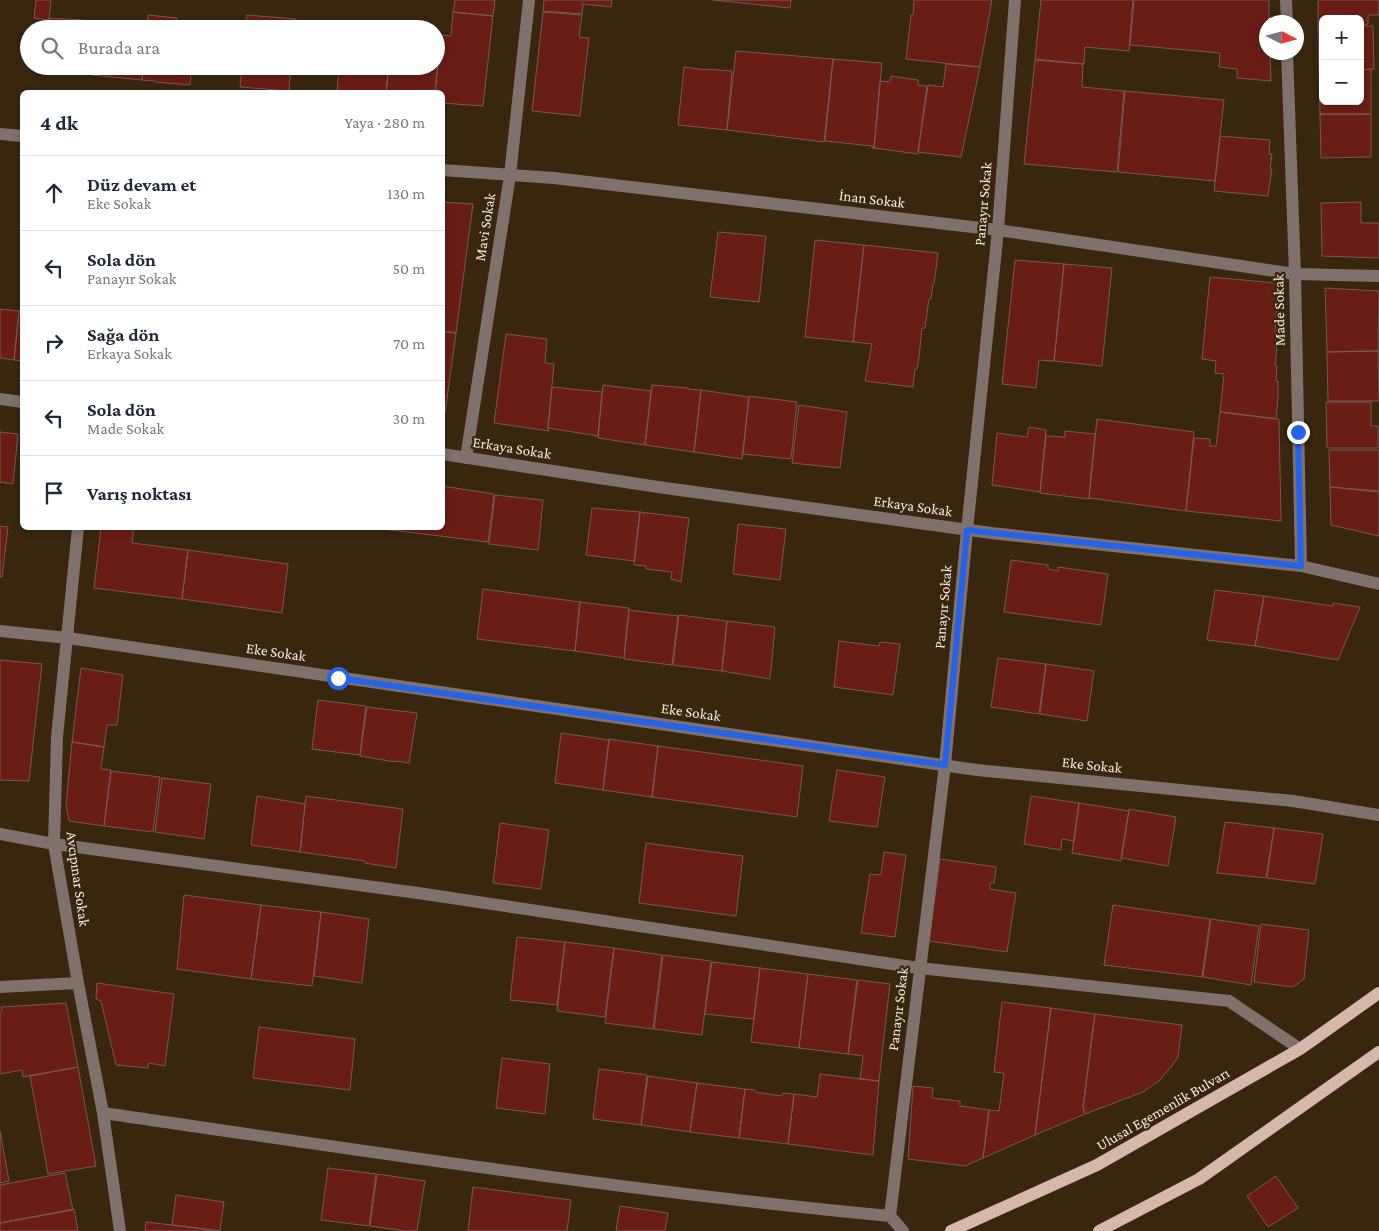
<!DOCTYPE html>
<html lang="tr">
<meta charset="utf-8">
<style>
body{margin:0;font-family:"Crimson Pro",serif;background:#f2f2f3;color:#1f2937}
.controls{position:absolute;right:15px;top:15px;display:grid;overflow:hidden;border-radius:8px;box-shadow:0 2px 8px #0003}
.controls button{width:45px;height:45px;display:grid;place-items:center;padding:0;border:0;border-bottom:1px solid #e0e1e3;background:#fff;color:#1f2937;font:25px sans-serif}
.compass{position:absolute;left:1259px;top:15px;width:45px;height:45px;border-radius:50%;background:#fff;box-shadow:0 2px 8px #0003;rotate:96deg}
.stop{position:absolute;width:15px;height:15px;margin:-11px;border:4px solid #2563eb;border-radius:50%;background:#fff}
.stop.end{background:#2563eb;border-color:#fff;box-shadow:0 1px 5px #0008}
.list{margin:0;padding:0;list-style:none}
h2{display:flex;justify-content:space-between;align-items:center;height:65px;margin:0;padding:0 20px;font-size:21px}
h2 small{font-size:16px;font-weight:400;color:#747a83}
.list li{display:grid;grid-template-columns:32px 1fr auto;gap:15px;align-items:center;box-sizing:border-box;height:75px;padding:0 20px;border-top:1px solid #e0e1e3}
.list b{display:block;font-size:19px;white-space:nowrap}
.list p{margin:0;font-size:16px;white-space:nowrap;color:#747a83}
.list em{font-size:16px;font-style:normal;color:#747a83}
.icon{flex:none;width:28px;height:28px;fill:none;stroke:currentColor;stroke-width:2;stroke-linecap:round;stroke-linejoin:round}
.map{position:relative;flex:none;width:1379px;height:1231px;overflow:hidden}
.search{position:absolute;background:#fff;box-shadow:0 2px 8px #0003;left:20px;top:20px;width:425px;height:55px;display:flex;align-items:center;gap:12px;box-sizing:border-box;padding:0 18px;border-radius:28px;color:#747a83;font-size:19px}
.panel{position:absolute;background:#fff;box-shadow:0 2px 8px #0003;left:20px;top:90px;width:425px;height:440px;border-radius:8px}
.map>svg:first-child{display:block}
.building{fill:#6a1d17;stroke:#795853}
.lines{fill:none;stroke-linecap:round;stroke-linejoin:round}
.minor{stroke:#7f716b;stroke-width:12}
.major{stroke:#d5b7ab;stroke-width:12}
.route{stroke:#2563eb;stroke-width:6}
.labels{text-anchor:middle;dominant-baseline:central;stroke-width:4.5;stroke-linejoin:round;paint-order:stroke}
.street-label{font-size:15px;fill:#f5e9db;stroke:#38260f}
</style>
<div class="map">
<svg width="1379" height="1231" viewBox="0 0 1379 1231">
<rect width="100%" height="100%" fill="#38260f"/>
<path class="building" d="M 36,0 L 51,0 L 49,20 L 34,18 Z
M 455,0 L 495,0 L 493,16 L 453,12 Z
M 544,0 L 612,0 L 611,7 L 583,4 L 582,14 L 543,11 Z
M 713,0 L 791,0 L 790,8 Z
M 914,0 L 992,0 L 980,67 L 906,59 L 911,15 L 913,15 Z
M 1041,0 L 1133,0 L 1129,51 L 1085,47 L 1084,64 L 1035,59 Z
M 1134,0 L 1269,0 L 1269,22 L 1266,22 L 1266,52 L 1270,52 L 1271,81 L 1237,78 L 1237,69 L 1219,67 L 1220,53 L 1130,45 Z
M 1318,0 L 1379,0 L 1379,15 L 1368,15 L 1368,24 L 1360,25 L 1360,19 L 1323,19 L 1323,26 L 1318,26 Z
M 453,12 L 493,16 L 483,106 L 442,103 L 442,92 L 435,92 L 441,35 L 451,36 Z
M 543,12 L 582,15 L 579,37 L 589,38 L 580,116 L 532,111 Z
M 148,15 L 177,18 L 176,25 L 195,26 L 195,29 L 147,29 Z
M 247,15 L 296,19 L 295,29 L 246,29 Z
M 49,18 L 98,21 L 97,29 L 48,29 Z
M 1318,26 L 1323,26 L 1323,70 L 1319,70 Z
M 1360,26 L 1373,26 L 1374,69 L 1360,70 Z
M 436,34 L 441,35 L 435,92 L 386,92 L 389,66 L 436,66 Z
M 736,51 L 833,59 L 824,142 L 727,130 Z
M 833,59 L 882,63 L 874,148 L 872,148 L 872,146 L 825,141 Z
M 1035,60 L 1083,64 L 1082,87 L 1124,91 L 1117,172 L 1024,164 Z
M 946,64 L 980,67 L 961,157 L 918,152 L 928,85 L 943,87 Z
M 44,66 L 93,66 L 92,74 L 44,71 Z
M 93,66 L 143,66 L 142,80 L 92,75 Z
M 143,66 L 192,66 L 190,85 L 155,82 L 155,81 L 142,80 Z
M 242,66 L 291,66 L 289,91 L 240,87 Z
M 339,66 L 389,66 L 386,92 L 337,92 Z
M 684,67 L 706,70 L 706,69 L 732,71 L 727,130 L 678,125 Z
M 1371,69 L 1371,114 L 1320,114 L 1319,70 L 1323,70 L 1323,101 L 1360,101 L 1360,70 Z
M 891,76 L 918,80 L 918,85 L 927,86 L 918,154 L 874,148 L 880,81 L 890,82 Z
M 1125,91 L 1224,100 L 1215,181 L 1118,172 Z
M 1320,114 L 1371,114 L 1371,157 L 1321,158 Z
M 1220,136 L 1270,140 L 1269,154 L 1272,154 L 1270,169 L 1272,169 L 1268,196 L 1214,191 Z
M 442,202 L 473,204 L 456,333 L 442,331 Z
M 1361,202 L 1361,223 L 1379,223 L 1379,258 L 1322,256 L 1321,203 Z
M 718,232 L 766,236 L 759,302 L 710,297 Z
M 815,240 L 864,245 L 853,342 L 805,337 Z
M 864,245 L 938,253 L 934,284 L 933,284 L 931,299 L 929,299 L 925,328 L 922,328 L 919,357 L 917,369 L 915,369 L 913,387 L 865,381 L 872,344 L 853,342 Z
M 1015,260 L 1064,264 L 1054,361 L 1039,360 L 1036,388 L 1002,384 Z
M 1064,264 L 1112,268 L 1102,366 L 1054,361 Z
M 1210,277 L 1276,283 L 1276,318 L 1275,333 L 1277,333 L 1275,347 L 1277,347 L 1275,366 L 1277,366 L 1276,381 L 1278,381 L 1278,398 L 1276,419 L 1220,412 L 1224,374 L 1215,373 L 1216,361 L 1202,359 Z
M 1325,288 L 1379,291 L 1378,351 L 1327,352 Z
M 0,309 L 19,311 L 14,360 L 0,358 Z
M 19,311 L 22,311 L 22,361 L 14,360 Z
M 442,331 L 456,333 L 445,413 L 442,413 Z
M 506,334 L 547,339 L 545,363 L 554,364 L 548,428 L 549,431 L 494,423 Z
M 1378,351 L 1379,401 L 1328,401 L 1327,352 Z
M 603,385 L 651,391 L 645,445 L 598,438 Z
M 652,385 L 688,388 L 688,389 L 701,390 L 694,452 L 645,445 Z
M 552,387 L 602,392 L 598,436 L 548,428 Z
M 701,390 L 749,397 L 742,459 L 694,452 Z
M 749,396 L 797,402 L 791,459 L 743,454 Z
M 1326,402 L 1371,402 L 1371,426 L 1378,426 L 1378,448 L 1327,448 Z
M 799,405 L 847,412 L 840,468 L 792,463 Z
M 1220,412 L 1279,419 L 1281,521 L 1186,511 L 1194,438 L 1210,439 L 1210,446 L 1216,446 Z
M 1097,419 L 1194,432 L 1186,511 L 1089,498 Z
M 1029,427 L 1046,430 L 1040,492 L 992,485 L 997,433 L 1027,437 Z
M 1065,431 L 1095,434 L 1089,499 L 1040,493 L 1046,436 L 1065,437 Z
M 0,432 L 18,434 L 13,484 L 0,482 Z
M 1329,450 L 1379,450 L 1379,491 L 1330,487 Z
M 442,486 L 494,494 L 488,542 L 391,530 L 392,528 L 442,528 Z
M 1330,487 L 1379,492 L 1379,536 L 1331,525 Z
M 495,495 L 543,500 L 538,550 L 489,544 Z
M 592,508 L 640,512 L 634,561 L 586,555 Z
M 640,512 L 689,518 L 681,582 L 671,579 L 672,572 L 646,569 L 646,566 L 634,565 Z
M 738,524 L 786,529 L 780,580 L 733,574 Z
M 0,526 L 8,527 L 2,577 L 0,577 Z
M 101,528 L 134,528 L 132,543 L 188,550 L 182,599 L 94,588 Z
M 370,528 L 391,528 L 391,530 Z
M 188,550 L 288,564 L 282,613 L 182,599 Z
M 1011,560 L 1048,565 L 1048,569 L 1058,571 L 1058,567 L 1108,574 L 1101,625 L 1004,612 Z
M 483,589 L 580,602 L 575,651 L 477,639 Z
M 1215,590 L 1264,596 L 1255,646 L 1207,640 Z
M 1264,596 L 1333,606 L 1333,603 L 1360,607 L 1338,660 L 1255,646 Z
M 580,602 L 629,608 L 624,658 L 575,651 Z
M 629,610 L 678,616 L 672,665 L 624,659 Z
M 679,615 L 727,621 L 722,671 L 673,665 Z
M 727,621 L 775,627 L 770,679 L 722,671 Z
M 839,641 L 879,646 L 880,642 L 900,644 L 893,695 L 834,687 Z
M 998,658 L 1046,664 L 1039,714 L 991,707 Z
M 0,660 L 42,664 L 29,781 L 0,780 Z
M 1046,664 L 1094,671 L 1087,721 L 1040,714 Z
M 81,668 L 123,675 L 117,725 L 107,725 L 104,747 L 72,742 Z
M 318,700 L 366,706 L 360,755 L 312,749 Z
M 367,707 L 417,713 L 409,763 L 396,761 L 395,762 L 360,756 Z
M 561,733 L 609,740 L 603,790 L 555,783 Z
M 609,739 L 658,746 L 652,797 L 603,790 Z
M 72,742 L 104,747 L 101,769 L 111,770 L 104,826 L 69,821 L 66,805 Z
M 658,746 L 803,766 L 797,817 L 652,797 Z
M 837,770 L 885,777 L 877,827 L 829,821 Z
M 111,771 L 160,777 L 153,832 L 104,826 Z
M 162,778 L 211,784 L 204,839 L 155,832 Z
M 257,796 L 305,804 L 300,852 L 251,845 Z
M 306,796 L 403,809 L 396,868 L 365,863 L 365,861 L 300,852 Z
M 1031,796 L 1079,803 L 1074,841 L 1062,839 L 1061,850 L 1024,844 Z
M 1079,803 L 1129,811 L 1121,861 L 1072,853 Z
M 1129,809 L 1176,817 L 1168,866 L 1121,858 Z
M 1225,822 L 1274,828 L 1266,878 L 1217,873 Z
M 500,823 L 549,830 L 541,889 L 493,883 Z
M 1274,828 L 1323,834 L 1315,884 L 1267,878 Z
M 646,843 L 743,856 L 736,916 L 639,903 Z
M 884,852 L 906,855 L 895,937 L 861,933 L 870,874 L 881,875 Z
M 940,859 L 996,867 L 994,883 L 990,883 L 990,889 L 1016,893 L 1007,952 L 929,941 Z
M 184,895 L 261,905 L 251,979 L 177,969 Z
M 261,905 L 321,912 L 312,986 L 251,979 Z
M 1113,905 L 1210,919 L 1202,977 L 1104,965 Z
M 321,912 L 369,919 L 362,983 L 314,976 Z
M 1211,919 L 1259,926 L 1251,985 L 1203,977 Z
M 1261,924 L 1309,930 L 1304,979 L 1293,987 L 1254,982 Z
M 517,937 L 565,942 L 557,1005 L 510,1000 Z
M 565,942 L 614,948 L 605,1017 L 557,1011 Z
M 614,948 L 662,955 L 653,1029 L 605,1023 Z
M 663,955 L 711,961 L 702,1035 L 654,1029 Z
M 712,962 L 760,968 L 754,1019 L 705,1014 Z
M 760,968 L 808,974 L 799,1048 L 751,1042 Z
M 808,974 L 857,980 L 848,1054 L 799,1048 Z
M 858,980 L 890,984 L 879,1081 L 860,1079 L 863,1056 L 848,1054 Z
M 97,983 L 174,994 L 165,1066 L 149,1063 L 148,1068 L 116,1065 L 101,1001 L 96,999 Z
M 1002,1002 L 1051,1008 L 1035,1135 L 983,1158 L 989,1110 L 999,1111 L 1004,1073 L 994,1072 Z
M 66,1003 L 78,1067 L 23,1077 L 22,1070 L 0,1074 L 0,1013 L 2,1012 L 1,1007 Z
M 1051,1008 L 1095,1014 L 1083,1107 L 1085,1114 L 1035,1135 Z
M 1095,1014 L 1182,1025 L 1178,1057 L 1171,1067 L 1159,1081 L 1143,1092 L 1085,1114 L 1083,1107 Z
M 259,1027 L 355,1039 L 350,1090 L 253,1078 Z
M 502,1058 L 550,1064 L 545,1114 L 496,1108 Z
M 78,1067 L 96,1166 L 48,1174 L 30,1076 Z
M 599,1069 L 647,1075 L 641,1125 L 593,1119 Z
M 820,1074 L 879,1081 L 873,1155 L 788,1144 L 794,1094 L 817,1097 Z
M 648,1076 L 697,1083 L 690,1132 L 641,1125 Z
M 697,1083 L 745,1089 L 739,1138 L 690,1132 Z
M 913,1086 L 933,1088 L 932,1098 L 960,1101 L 960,1106 L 989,1110 L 983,1158 L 965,1166 L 908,1159 Z
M 745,1089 L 755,1090 L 755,1092 L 782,1096 L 783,1093 L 794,1094 L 788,1144 L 739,1138 Z
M 0,1131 L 9,1181 L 0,1183 Z
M 328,1168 L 376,1174 L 369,1226 L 321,1220 Z
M 65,1173 L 73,1210 L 0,1223 L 0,1185 Z
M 377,1174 L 425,1181 L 417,1231 L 405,1231 L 370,1226 Z
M 1276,1176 L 1298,1208 L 1268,1227 L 1247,1196 Z
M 473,1187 L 571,1200 L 567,1231 L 468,1231 Z
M 176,1195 L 224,1202 L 220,1231 L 172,1225 Z
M 620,1206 L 668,1213 L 665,1231 L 616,1231 Z
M 74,1209 L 78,1231 L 0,1231 L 0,1223 Z
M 146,1222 L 172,1225 L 220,1231 L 145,1231 Z"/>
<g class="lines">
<path class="minor" d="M 1286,0 L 1287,22
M 1287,52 L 1295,274 L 1301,566
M 0,134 L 22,136
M 442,170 L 554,178 L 998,230 L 1295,274 L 1379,276
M 0,399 L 22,402
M 442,454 L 658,487 L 991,533 L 1301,566 L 1379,584
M 466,458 L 510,175 L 529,0
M 78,528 L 57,737 L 54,844 L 78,983 L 103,1113 L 120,1231
M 0,631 L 68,638 L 977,770 L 1293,801 L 1379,815
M 0,834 L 54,844 L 418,893 L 919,968 L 1229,1001 L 1300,1049
M 0,987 L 78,983
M 103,1113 C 365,1151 626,1191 890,1216 L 903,1231
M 890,1216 L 945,765 L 967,530 L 998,230 L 1015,0"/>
<path class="major" d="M 951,1231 L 1097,1165 L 1300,1049 L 1379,993
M 1099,1231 L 1199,1179 L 1379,1052"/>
</g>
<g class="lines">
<path class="route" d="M 338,678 L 945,765 L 967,530 L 1301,566 L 1298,432"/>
</g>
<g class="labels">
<g class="street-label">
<text transform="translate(872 199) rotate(7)">İnan Sokak</text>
<text transform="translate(983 204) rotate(-85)">Panayır Sokak</text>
<text transform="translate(485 227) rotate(-81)">Mavi Sokak</text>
<text transform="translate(1279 310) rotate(-91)">Made Sokak</text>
<text transform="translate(512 448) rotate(9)">Erkaya Sokak</text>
<text transform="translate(913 506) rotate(8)">Erkaya Sokak</text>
<text transform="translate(943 607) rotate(-85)">Panayır Sokak</text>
<text transform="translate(276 652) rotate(8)">Eke Sokak</text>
<text transform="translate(691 712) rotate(8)">Eke Sokak</text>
<text transform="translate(1092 765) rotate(6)">Eke Sokak</text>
<text transform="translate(78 879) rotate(82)">Avcıpınar Sokak</text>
<text transform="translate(898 1009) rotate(-83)">Panayır Sokak</text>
<text transform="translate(1163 1109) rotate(-30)">Ulusal Egemenlik Bulvarı</text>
</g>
</g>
</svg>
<div class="controls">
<button>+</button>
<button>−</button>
</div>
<svg class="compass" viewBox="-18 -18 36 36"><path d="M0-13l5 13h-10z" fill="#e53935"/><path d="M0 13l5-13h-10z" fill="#747a83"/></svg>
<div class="stop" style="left:338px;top:678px"></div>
<div class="stop end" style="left:1298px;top:432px"></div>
<div class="search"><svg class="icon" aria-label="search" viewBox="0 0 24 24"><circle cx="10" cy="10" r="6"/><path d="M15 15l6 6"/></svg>Burada ara</div>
<section class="panel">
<h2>4 dk<small>Yaya · 280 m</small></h2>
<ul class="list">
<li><svg class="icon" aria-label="ahead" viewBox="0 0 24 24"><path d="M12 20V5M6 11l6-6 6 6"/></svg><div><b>Düz devam et</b><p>Eke Sokak</p></div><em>130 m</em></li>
<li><svg class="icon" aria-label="left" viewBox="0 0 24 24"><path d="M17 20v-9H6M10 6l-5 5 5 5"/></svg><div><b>Sola dön</b><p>Panayır Sokak</p></div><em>50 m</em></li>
<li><svg class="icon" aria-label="right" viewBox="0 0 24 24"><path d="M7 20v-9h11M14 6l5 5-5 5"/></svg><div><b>Sağa dön</b><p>Erkaya Sokak</p></div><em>70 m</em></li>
<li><svg class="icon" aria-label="left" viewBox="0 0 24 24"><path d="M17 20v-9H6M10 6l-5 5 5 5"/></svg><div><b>Sola dön</b><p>Made Sokak</p></div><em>30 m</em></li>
<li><svg class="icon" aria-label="arrive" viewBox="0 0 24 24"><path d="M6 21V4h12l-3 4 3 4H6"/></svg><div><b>Varış noktası</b></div></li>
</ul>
</section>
</div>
